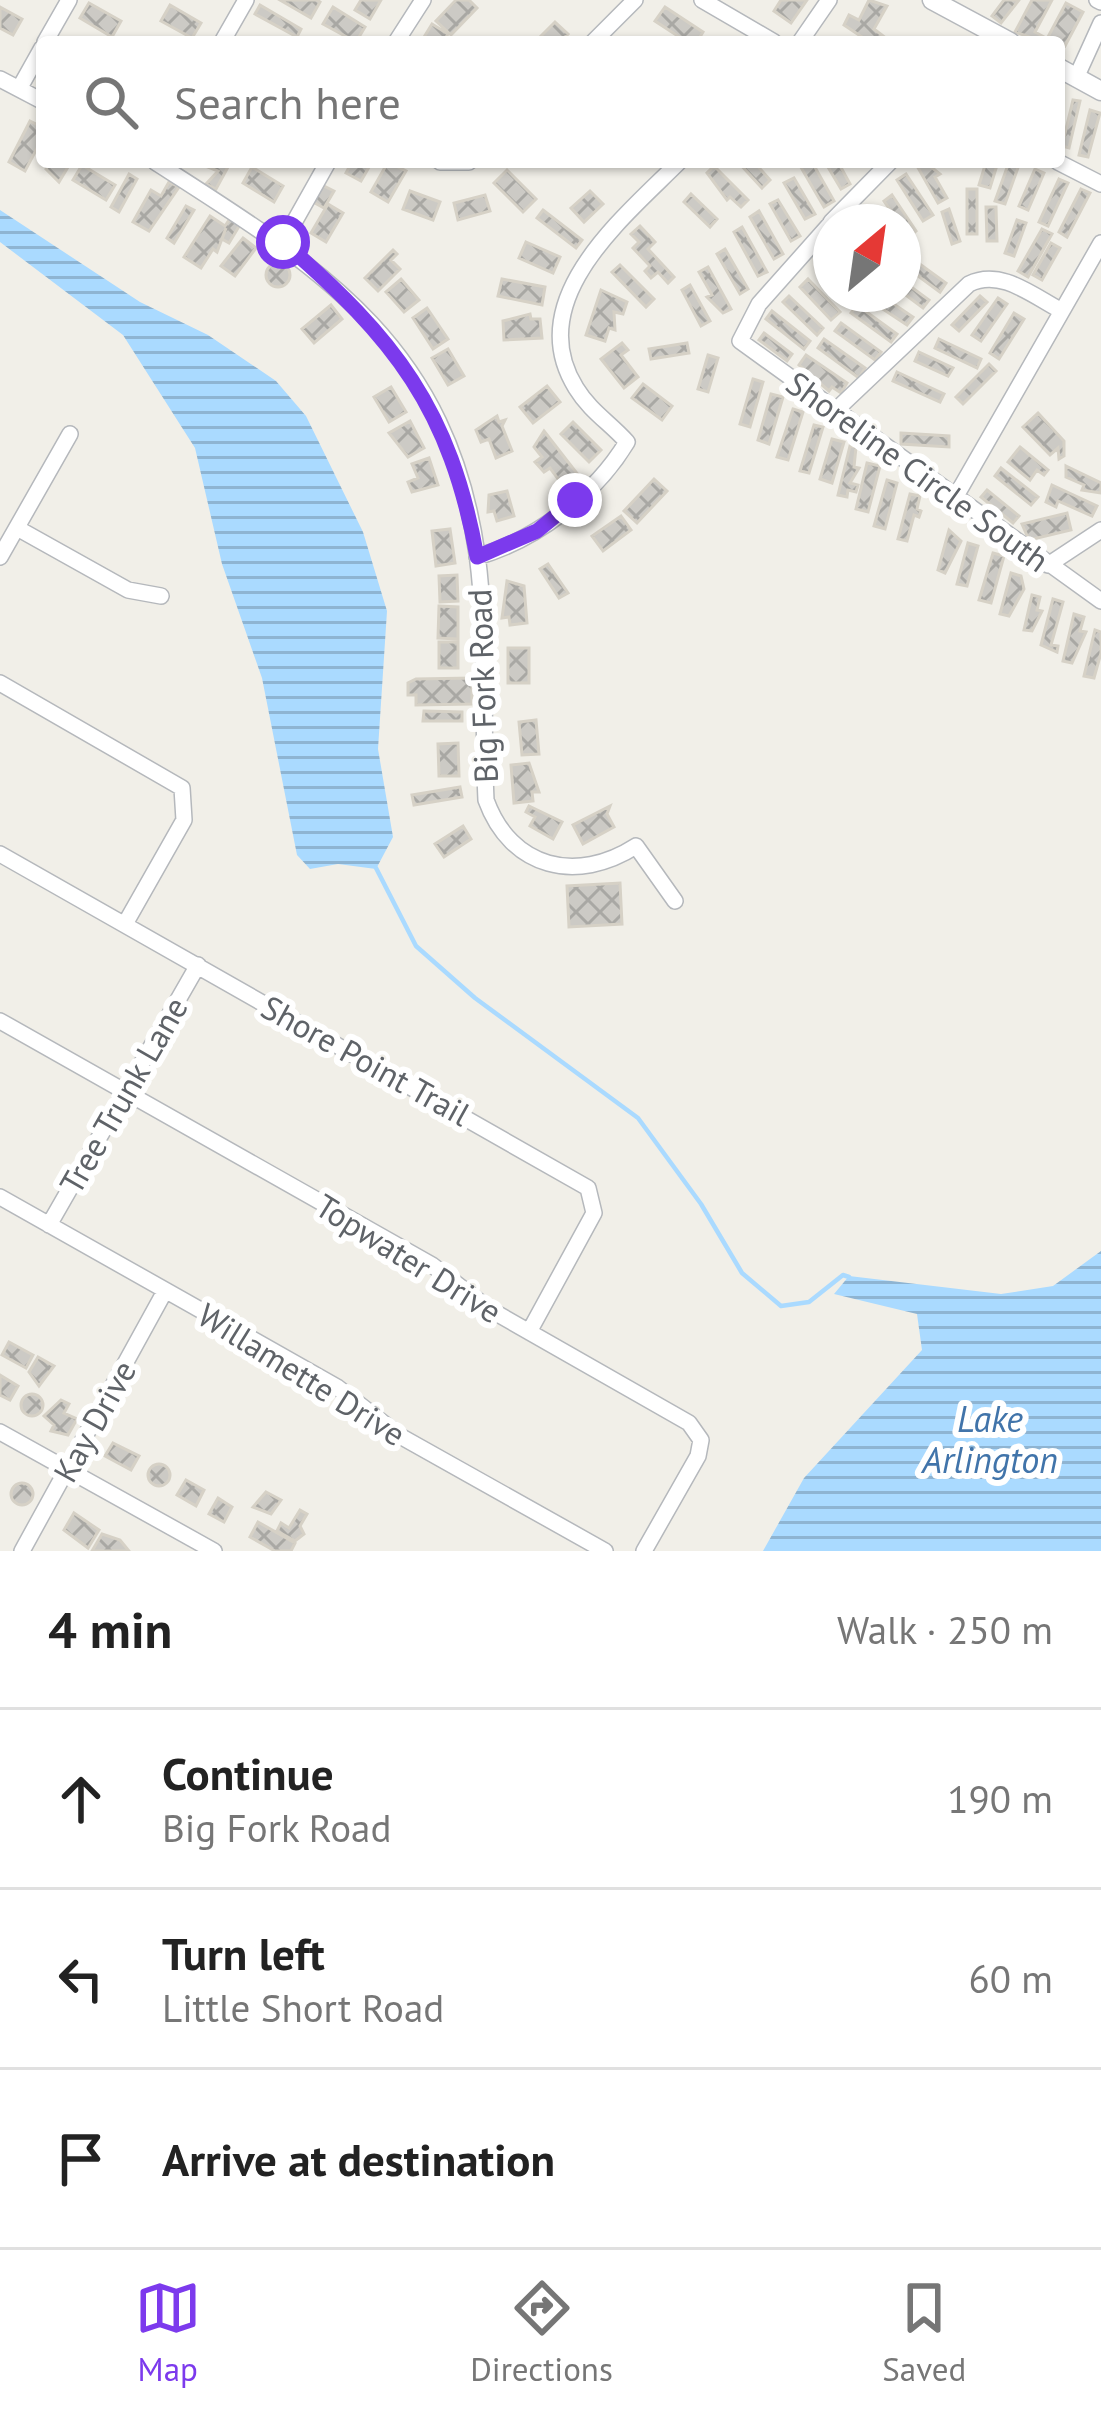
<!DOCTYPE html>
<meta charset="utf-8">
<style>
body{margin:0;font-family:"PT Sans",sans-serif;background:#f6f6f6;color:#222}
.compass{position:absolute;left:813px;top:204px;width:108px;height:108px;border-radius:50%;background:#fff;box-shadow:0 3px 9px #0004;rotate:29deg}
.stop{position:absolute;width:36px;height:36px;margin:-27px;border:9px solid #7c3aed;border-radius:50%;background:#fff}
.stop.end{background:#7c3aed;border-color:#fff;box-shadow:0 3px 12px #0008}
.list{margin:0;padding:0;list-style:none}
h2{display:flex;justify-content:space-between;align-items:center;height:156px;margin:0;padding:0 48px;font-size:51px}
h2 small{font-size:39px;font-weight:400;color:#767676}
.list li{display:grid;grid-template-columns:78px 1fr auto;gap:36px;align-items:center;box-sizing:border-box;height:180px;padding:0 48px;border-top:3px solid #e0e0e0}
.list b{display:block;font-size:45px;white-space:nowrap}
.list p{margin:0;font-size:39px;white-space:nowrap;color:#767676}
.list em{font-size:39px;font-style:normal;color:#767676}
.icon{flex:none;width:66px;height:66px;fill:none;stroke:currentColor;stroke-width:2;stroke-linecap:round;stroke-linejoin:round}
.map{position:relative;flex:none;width:1101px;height:1551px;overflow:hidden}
.search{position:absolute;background:#fff;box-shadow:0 3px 9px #0004;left:36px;right:36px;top:36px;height:132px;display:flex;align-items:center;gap:30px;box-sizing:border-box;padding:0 42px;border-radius:12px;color:#767676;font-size:45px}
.sheet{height:696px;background:#fff}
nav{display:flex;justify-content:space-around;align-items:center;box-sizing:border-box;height:168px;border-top:3px solid #e0e0e0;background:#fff;font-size:33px;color:#767676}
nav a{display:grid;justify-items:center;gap:6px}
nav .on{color:#7c3aed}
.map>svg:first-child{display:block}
.water{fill:url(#water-rules)}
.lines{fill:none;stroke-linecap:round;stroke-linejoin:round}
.stream{stroke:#aadaff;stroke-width:4.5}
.building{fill:url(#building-cross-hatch);stroke:#d6d1c6;stroke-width:3}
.minor-casing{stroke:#b5b8bc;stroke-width:18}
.tertiary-casing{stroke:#b5b8bc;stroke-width:21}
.minor{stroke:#fff;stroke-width:15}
.tertiary{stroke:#fff;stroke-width:18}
.route{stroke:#7c3aed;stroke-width:15}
.labels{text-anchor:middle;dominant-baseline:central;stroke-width:12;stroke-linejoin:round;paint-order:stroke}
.street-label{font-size:33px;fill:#5f6368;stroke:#fff}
.water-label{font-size:36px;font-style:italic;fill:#4174aa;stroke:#fff}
</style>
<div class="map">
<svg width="1101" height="1551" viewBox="0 0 1101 1551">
<defs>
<pattern id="water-rules" width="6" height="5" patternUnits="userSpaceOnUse" patternTransform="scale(3)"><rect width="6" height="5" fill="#aadaff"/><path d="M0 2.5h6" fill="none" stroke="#8eb4d2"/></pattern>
<pattern id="building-cross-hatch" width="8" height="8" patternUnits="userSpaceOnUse" patternTransform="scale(3)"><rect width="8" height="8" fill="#cccac5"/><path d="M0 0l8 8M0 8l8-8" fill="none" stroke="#a9a8a4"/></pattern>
</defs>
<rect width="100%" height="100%" fill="#f1efe8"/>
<path class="water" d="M 0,210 L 140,302 L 208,335 L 276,381 L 306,416 L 363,532 L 387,611 L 378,749 L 393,837 L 376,869 L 338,864 L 310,869 L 297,855 L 262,678 L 222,564 L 195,448 L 123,335 L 0,242 Z
M 1101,1251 L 1101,1551 L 763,1551 L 804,1478 L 922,1350 L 917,1314 L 834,1294 L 849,1276 L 1001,1294 L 1053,1286 Z"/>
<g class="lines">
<path class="stream" d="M 376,868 L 416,946 L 475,998 L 638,1118 L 701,1204 L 742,1273 L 781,1306 L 809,1302 L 843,1275 L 849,1277"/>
</g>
<path class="building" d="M 280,0 L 317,0 L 320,2 L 311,18 Z
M 361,0 L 381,0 L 370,19 L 355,10 Z
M 456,0 L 469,0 L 477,8 L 451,35 L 436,21 Z
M 781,0 L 807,0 L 791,23 L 774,11 Z
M 869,0 L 887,6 L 874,29 L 891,42 L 868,41 L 844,25 L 849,15 L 859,20 Z
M 1004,0 L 1019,0 L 1001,23 L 992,16 Z
M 1032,0 L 1052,0 L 1035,32 L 1046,38 L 1044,42 L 1015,32 Z
M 89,3 L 121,21 L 112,37 L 80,18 Z
M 1066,3 L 1083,12 L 1065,46 L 1048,37 Z
M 170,5 L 201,23 L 192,38 L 161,21 Z
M 260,5 L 301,29 L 297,37 L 255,14 Z
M 0,7 L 22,19 L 13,35 L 0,28 Z
M 333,7 L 365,27 L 356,42 L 323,24 Z
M 665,7 L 703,32 L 697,42 L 687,42 L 655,21 Z
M 555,22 L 568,34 L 560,42 L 535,42 Z
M 432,24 L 448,34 L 443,42 L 421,42 Z
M 1073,100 L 1080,101 L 1069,148 L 1062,146 Z
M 1090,110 L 1100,113 L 1088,157 L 1079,155 Z
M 30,121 L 42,127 L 42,139 L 25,171 L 9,162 Z
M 50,162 L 71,162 L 59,182 L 46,169 Z
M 223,162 L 228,167 L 216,189 L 206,184 L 218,171 L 198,163 Z
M 352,162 L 372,162 L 361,181 L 346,173 Z
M 388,162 L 406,171 L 388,202 L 371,192 Z
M 738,162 L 754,162 L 770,180 L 762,188 Z
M 812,162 L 834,201 L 824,207 L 799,164 Z
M 825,162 L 838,162 L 850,184 L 841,189 Z
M 925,162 L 940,174 L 935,177 L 947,198 L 938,203 L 917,166 Z
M 986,162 L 998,162 L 990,188 L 979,185 Z
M 1009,162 L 1020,162 L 1005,204 L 995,201 Z
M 82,165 L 115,185 L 106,200 L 73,180 Z
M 714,166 L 748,200 L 741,207 L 730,197 L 727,200 L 707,173 Z
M 252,167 L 283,186 L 274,202 L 243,183 Z
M 1035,169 L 1044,173 L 1028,210 L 1019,206 Z
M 507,170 L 536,199 L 523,212 L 494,183 Z
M 129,174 L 137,179 L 119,212 L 111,207 Z
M 906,174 L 933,215 L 923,221 L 897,180 Z
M 794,178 L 815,214 L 805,219 L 784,183 Z
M 1059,179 L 1068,183 L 1048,226 L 1039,222 Z
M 169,182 L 179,187 L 149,231 L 133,222 L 151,190 L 161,196 Z
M 322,185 L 334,191 L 324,208 L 313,202 Z
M 967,189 L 977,189 L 977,234 L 967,234 Z
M 1081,189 L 1090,193 L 1067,237 L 1059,232 Z
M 410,191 L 440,202 L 433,220 L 403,209 Z
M 590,191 L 603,204 L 584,222 L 571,208 Z
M 691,194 L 717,219 L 710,227 L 684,202 Z
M 485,195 L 490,211 L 458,220 L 454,203 Z
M 892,195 L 916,231 L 909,237 L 884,201 Z
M 778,200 L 800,236 L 791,241 L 770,204 Z
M 328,204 L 343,213 L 326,242 L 311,233 Z
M 186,206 L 194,210 L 174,243 L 167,238 Z
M 986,207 L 996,207 L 997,241 L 987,241 Z
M 949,209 L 960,241 L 952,244 L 942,212 Z
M 543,210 L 582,240 L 576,248 L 537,218 Z
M 759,211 L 783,254 L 774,259 L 750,217 Z
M 210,216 L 225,226 L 231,217 L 241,223 L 229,243 L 222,239 L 226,228 L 217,252 L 213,249 L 201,268 L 184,257 Z
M 1017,220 L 1026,223 L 1014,256 L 1005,253 Z
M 640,226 L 655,242 L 648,249 L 674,277 L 668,283 L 658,272 L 651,278 L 645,271 L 650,266 L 633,248 L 639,242 L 631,234 Z
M 742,227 L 767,272 L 758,276 L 734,232 Z
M 1042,229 L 1052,234 L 1028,277 L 1018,271 Z
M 243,238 L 256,248 L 235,276 L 221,266 Z
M 526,242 L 560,257 L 553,273 L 519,258 Z
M 1051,243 L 1060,248 L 1042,280 L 1033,275 Z
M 725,249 L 748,289 L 740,294 L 717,254 Z
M 393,250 L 397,254 L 391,260 L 400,269 L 378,291 L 365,278 Z
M 906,254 L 946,283 L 940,292 L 903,265 Z
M266 275a12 12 0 1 1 24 0a12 12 0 1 1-24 0Z
M 620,265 L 654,299 L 646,307 L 612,272 Z
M 708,267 L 731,309 L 723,313 L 707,297 L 712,295 L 699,272 Z
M 401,279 L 419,300 L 404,312 L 386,292 Z
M 502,279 L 545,287 L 542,305 L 498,296 Z
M 808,279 L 840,312 L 831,320 L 800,287 Z
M 903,281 L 929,300 L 923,308 L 903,293 Z
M 690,285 L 710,321 L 701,326 L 682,290 Z
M 601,290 L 627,302 L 623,314 L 614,312 L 615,330 L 609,328 L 605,341 L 586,335 Z
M 868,294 L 879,294 L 913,317 L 907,325 L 866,298 Z
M 789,296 L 823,328 L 817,335 L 783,302 Z
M 980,296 L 987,302 L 959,331 L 952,325 Z
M 998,298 L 1007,304 L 981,341 L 972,335 Z
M 331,305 L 342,319 L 314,343 L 302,329 Z
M 857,305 L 897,334 L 891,342 L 851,313 Z
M 427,308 L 448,339 L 433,349 L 413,318 Z
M 772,311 L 810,341 L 804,349 L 766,319 Z
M 1014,313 L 1024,319 L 999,359 L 990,353 Z
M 530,314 L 531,319 L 540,319 L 542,338 L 504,340 L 503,321 Z
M 841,323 L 881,352 L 875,360 L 835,331 Z
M 764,333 L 792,354 L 787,361 L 759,340 Z
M 824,339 L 865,368 L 859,378 L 818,348 Z
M 939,339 L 981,359 L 977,368 L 935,348 Z
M 622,343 L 628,350 L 621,355 L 638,377 L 624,388 L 601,359 Z
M 687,343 L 689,353 L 651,359 L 649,349 Z
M 448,349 L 464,376 L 448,385 L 432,358 Z
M 919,352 L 953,368 L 948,376 L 915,361 Z
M 708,355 L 718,358 L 708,392 L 698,389 Z
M 806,355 L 847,383 L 841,393 L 832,387 L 829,391 L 799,365 Z
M 989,364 L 996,371 L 963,404 L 956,397 Z
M 897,372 L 944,394 L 940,402 L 893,381 Z
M 753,379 L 763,382 L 750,427 L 740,424 Z
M 643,384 L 672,406 L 662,420 L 632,398 Z
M 547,386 L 560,402 L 533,423 L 520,407 Z
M 391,387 L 406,412 L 389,422 L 374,397 Z
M 771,394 L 783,397 L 769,444 L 758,440 Z
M 793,409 L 803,412 L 788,460 L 777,457 Z
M 1038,413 L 1064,441 L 1064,456 L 1059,459 L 1058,448 L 1050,455 L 1023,427 Z
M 497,416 L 499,422 L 505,420 L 502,426 L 512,451 L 496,458 L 489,439 L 481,442 L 476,430 Z
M 410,421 L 424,448 L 408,457 L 389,433 Z
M 573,422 L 601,450 L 589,462 L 561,434 Z
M 814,425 L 823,427 L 809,473 L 800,471 Z
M 544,431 L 579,476 L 564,487 L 550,468 L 544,472 L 535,462 L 542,457 L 534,447 Z
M 901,433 L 949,436 L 949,447 L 901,444 Z
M 832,439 L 844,442 L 832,483 L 820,479 Z
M 850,446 L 856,447 L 854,467 L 859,468 L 850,483 L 858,485 L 856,492 L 848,490 L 847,497 L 838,495 Z
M 1020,447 L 1048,470 L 1044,475 L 1037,470 L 1030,480 L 1008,462 Z
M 429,458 L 438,485 L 412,492 L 408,482 L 418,478 L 412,464 Z
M 867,463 L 880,466 L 868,512 L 856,509 Z
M 1066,466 L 1101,483 L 1101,493 L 1082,490 L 1084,485 L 1066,477 Z
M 1001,468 L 1038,497 L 1031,505 L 995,476 Z
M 654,479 L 667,491 L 637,523 L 624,511 Z
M 887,480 L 897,483 L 885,529 L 874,526 Z
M 1052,485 L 1097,506 L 1092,516 L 1058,501 L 1056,507 L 1046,502 Z
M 987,490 L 1019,516 L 1013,523 L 981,497 Z
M 507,491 L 514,516 L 497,521 L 494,511 L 488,512 L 489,495 Z
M 910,494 L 920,496 L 917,509 L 921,511 L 919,517 L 914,515 L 907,541 L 898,539 Z
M 1067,513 L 1071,530 L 1029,540 L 1022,524 Z
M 621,516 L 631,530 L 603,551 L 592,536 Z
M 450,529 L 455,563 L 436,566 L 432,531 Z
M 949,530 L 961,541 L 945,573 L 938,570 Z
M 968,543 L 978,546 L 967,586 L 957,584 Z
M 993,553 L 1004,556 L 991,603 L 979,600 Z
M 548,564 L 568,593 L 559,598 L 540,569 Z
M 1011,573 L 1021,576 L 1024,589 L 1009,616 L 1000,614 Z
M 457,575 L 458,601 L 440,602 L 439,576 Z
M 507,581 L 524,586 L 527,623 L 510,625 L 509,617 L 502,618 Z
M 1032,595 L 1040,597 L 1037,610 L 1042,611 L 1032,631 L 1024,630 Z
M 1053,599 L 1063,602 L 1051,645 L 1058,646 L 1057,652 L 1041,645 Z
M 439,606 L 458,607 L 458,639 L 438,638 Z
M 1074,614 L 1084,617 L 1080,631 L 1086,632 L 1072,663 L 1063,661 Z
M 1095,630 L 1101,632 L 1101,653 L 1094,678 L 1084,676 Z
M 439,642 L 458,642 L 458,668 L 439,668 Z
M 508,648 L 529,648 L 529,683 L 508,683 Z
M 472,678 L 472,704 L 416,705 L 416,695 L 408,695 L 408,683 L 416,679 Z
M 424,711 L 462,712 L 462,721 L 423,721 Z
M 536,720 L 539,754 L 522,755 L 519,722 Z
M 458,743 L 459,776 L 439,776 L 438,744 Z
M 529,763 L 539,792 L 532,792 L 533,801 L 514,803 L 511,765 Z
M 460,787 L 462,797 L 414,805 L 412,795 Z
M 529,806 L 562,822 L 553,839 L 530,826 L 535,817 L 526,812 Z
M 610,806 L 607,814 L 614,827 L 583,844 L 573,825 Z
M 463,826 L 471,839 L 444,857 L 435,844 Z
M 620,883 L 622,924 L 569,927 L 567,886 Z
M 9,1342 L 33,1355 L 26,1368 L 2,1355 Z
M 38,1357 L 54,1366 L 39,1386 L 29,1372 Z
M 0,1375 L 18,1386 L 10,1400 L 0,1395 Z
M21 1405a11 11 0 1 1 22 0a11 11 0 1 1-22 0Z
M 61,1400 L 69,1404 L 64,1413 L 77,1419 L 68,1435 L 51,1431 L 54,1425 L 44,1416 Z
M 113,1443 L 139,1456 L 131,1470 L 105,1456 Z
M148 1475a11 11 0 1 1 22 0a11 11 0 1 1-22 0Z
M 186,1480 L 204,1490 L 196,1506 L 177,1495 Z
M11 1494a11 11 0 1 1 22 0a11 11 0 1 1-22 0Z
M 266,1492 L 281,1500 L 271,1514 L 253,1507 Z
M 218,1498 L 232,1507 L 224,1522 L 209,1514 Z
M 300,1510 L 307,1514 L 300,1526 L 304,1534 L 295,1541 L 277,1531 L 281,1523 L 289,1528 Z
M 74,1513 L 99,1530 L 88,1548 L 64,1530 Z
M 258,1522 L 295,1543 L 291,1551 L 275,1551 L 250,1537 Z
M 102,1534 L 120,1540 L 129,1551 L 92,1551 Z"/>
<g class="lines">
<defs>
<path id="minor" d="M 702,0 L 774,42
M 1097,0 L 1101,2
M 45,42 L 69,0
M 222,42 L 246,0
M 396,42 L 423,0
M 593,42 L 635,0
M 800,42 L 829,0
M 1076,78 L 1101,23
M 0,79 L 42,101
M 19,89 L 42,48
M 155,162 C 319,267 447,343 477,554 C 488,636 482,719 486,800 C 511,869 577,884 636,846 L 675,901
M 440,162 L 469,162
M 1058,162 L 1101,184
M 831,222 L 890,162
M 831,223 L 759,304 L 740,341 L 1101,601
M 283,242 L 328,162
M 835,411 L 969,284 C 1001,268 1033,296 1062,311
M 956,496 L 1101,243
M 17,528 L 128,590 L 161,596
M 0,557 L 70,434
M 477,557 C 536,540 595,495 627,442 C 610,423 590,411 576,388 C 521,300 623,218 679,162
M 1048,565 L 1101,530
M 0,683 L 182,788 L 184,820 L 125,924
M 0,854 L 588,1188 L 594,1213 L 529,1332
M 0,1021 L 432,1265 L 489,1309 L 689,1423 L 701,1440 L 698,1456 L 644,1551
M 0,1197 L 337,1387 L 400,1436 L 605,1551
M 49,1225 L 198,965
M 0,1432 L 214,1551
M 22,1551 L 165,1291"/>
<path id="tertiary" d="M 932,0 L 1010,42
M 1059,68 L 1101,91"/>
</defs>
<use href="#minor" class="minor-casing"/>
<use href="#tertiary" class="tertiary-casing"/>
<use href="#minor" class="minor"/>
<use href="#tertiary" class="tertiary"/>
</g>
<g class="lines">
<path class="route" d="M 283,242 C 395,339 450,408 477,557 L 537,531 L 575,500"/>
</g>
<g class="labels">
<g class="street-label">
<text transform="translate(918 471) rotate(36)">Shoreline Circle South</text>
<text transform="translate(482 686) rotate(-92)">Big Fork Road</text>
<text transform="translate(366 1060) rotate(29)">Shore Point Trail</text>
<text transform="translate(123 1095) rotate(-60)">Tree Trunk Lane</text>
<text transform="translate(409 1258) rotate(32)">Topwater Drive</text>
<text transform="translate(302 1374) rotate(32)">Willamette Drive</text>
<text transform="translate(94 1421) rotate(-61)">Kay Drive</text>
</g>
<g class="water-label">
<text x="990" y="1418">Lake<tspan x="990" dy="41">Arlington</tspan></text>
</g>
</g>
</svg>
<svg class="compass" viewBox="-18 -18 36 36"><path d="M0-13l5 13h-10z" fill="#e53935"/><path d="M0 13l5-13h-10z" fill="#767676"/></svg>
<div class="stop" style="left:283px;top:242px"></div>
<div class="stop end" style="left:575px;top:500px"></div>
<div class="search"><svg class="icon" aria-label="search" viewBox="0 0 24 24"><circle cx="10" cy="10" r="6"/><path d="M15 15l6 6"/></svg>Search here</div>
</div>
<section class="sheet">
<h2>4 min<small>Walk · 250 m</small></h2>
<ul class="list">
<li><svg class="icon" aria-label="ahead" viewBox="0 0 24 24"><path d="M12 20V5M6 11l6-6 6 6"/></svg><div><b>Continue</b><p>Big Fork Road</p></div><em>190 m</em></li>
<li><svg class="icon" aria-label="left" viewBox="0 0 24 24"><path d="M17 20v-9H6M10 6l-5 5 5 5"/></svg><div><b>Turn left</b><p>Little Short Road</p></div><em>60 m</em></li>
<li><svg class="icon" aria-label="arrive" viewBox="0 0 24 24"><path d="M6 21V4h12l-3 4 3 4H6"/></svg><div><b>Arrive at destination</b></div></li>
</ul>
</section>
<nav>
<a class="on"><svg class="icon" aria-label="map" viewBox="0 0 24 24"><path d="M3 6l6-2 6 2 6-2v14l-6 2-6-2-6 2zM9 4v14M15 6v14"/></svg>Map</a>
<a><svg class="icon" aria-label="directions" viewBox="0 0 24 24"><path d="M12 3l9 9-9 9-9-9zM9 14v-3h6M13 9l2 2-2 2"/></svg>Directions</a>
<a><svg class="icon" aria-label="saved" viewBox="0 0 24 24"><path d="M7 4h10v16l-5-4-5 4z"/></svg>Saved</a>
</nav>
